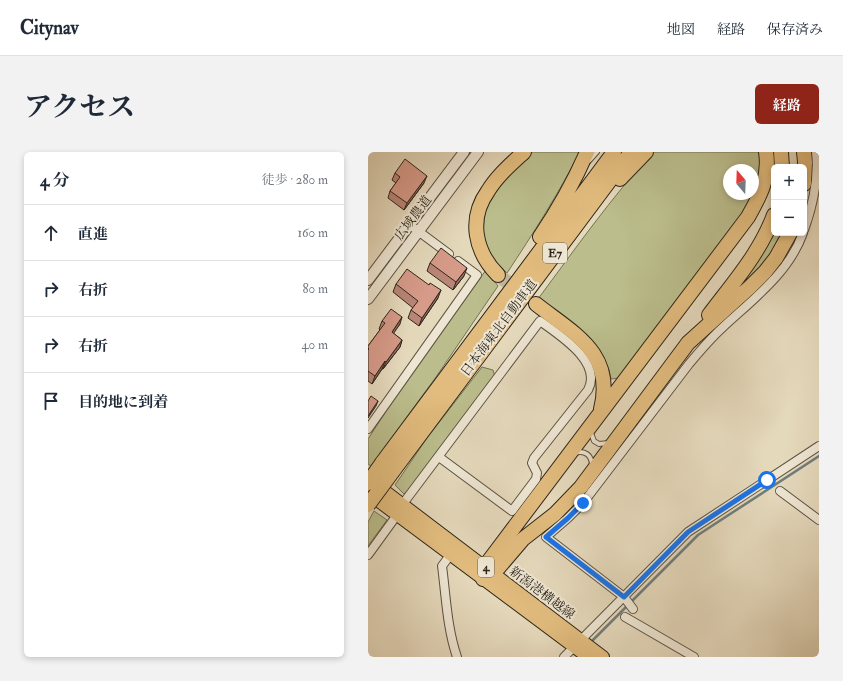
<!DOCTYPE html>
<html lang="ja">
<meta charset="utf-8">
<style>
body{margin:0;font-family:"IM FELL Double Pica","Noto Serif JP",serif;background:#f2f2f3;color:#1f2937}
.controls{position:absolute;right:12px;top:12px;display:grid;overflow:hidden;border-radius:6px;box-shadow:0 2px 6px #0003}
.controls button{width:36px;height:36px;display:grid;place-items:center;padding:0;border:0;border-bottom:1px solid #e0e1e3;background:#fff;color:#1f2937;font:20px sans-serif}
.compass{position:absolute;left:355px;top:12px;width:36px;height:36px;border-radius:50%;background:#fff;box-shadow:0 2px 6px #0003;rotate:341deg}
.stop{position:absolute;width:12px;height:12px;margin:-9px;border:3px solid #1a73e8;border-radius:50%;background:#fff}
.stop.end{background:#1a73e8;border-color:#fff;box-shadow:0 1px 4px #0008}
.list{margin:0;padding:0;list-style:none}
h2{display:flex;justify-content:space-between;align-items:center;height:52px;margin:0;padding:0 16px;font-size:17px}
h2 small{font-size:13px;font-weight:400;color:#747a83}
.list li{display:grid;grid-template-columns:26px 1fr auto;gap:12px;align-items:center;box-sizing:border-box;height:56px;padding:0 16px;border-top:1px solid #e0e1e3}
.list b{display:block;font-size:15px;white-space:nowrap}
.list em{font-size:13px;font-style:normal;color:#747a83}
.icon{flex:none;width:22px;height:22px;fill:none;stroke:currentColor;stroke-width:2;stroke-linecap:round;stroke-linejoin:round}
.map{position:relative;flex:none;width:451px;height:505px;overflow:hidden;border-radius:6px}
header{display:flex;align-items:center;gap:24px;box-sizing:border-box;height:56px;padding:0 20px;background:#fff;border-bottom:1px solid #e0e1e3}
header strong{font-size:19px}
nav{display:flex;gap:22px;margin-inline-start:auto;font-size:14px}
.intro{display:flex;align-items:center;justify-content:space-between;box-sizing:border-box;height:96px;padding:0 24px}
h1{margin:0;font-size:28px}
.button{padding:10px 18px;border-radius:6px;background:#8f2418;color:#fff;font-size:14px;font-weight:700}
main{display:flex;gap:24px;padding:0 24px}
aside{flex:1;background:#fff;border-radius:6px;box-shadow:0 2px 6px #0003}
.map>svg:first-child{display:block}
.green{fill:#bbbd8c;stroke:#747254;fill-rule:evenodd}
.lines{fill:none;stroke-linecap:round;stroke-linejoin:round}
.stream{stroke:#707d7d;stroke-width:2.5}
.motorway-tunnel{stroke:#c0b59c;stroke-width:14;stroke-dasharray:14 7;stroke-linecap:butt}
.service-casing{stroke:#5c5344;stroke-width:6}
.minor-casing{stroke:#5c5344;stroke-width:10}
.tertiary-casing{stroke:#5c5344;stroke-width:12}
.primary-casing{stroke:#2e261c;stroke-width:14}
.motorway-casing{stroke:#2e261c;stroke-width:16}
.service{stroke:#eee6d3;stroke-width:4}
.minor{stroke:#eee6d3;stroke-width:8}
.tertiary{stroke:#eee6d3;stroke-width:10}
.primary{stroke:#e2bc7e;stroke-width:12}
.motorway{stroke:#e2bc7e;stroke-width:14}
.motorway-bridge-casing{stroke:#2e261c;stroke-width:16;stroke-linecap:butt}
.motorway-bridge{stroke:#e2bc7e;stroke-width:14}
.wall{fill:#b98577;stroke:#2e261c}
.shaded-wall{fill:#966c61;stroke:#2e261c}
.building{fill:#d79b8a;stroke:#2e261c}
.route{stroke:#1a73e8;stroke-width:5}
.labels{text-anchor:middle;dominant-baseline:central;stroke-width:4;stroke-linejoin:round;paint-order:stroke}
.shield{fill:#eee6d3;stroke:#686053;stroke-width:1}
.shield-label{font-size:12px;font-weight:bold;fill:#2e261c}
.street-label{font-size:13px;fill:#2e261c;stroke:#eee6d3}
</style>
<header>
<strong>Citynav</strong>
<nav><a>地図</a><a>経路</a><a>保存済み</a></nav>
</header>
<div class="intro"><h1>アクセス</h1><a class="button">経路</a></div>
<main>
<aside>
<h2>4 分<small>徒歩 · 280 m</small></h2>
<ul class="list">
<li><svg class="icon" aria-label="ahead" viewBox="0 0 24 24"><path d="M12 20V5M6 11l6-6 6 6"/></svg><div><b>直進</b></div><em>160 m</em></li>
<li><svg class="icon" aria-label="right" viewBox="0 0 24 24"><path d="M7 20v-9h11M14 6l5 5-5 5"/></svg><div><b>右折</b></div><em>80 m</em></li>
<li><svg class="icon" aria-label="right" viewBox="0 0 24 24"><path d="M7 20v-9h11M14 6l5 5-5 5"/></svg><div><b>右折</b></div><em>40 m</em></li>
<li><svg class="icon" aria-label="arrive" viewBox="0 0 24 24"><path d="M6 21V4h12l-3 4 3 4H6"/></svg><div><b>目的地に到着</b></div></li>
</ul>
</aside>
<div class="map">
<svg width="451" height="505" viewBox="0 0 451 505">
<rect width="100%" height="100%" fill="#e5d9bc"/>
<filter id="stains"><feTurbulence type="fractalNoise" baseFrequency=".005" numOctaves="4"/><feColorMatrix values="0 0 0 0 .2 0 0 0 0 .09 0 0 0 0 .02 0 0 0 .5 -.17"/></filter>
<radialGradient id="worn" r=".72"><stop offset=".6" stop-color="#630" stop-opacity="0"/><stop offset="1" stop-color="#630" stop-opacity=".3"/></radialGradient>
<path class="green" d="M 161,0 L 212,0 C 190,42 165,82 139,121 C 131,113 120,103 116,92 C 114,88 115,81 115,77 C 113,43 140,22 161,0 Z
M 285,0 L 392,0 L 395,18 L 387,41 L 375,61 L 252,226 L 243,227 L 241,218 L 233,202 L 170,147 C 207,97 243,46 285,0 ZM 361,18 L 385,18 L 385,42 L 361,42 Z
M 406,73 L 406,81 L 417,81 L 383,129 L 363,145 Z
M 118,118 L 130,134 L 68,225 L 3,314 L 0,312 L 0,287 L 45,218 Z
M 114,215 L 125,218 L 127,225 L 50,328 L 36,342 L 27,333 L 59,286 Z
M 6,359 L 19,368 L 0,394 L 0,370 Z"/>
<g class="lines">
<path class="stream" d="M 222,491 L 330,383 L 451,304"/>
<path class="motorway-tunnel" d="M 130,123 L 155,142"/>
<defs>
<path id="service" d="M 221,9 L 229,0
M 223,281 L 226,289 L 231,292 L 241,291
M 207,301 C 217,298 224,303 224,314"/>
<path id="minor" d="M 42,73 L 81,102
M 436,78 C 445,53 451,27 448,0
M 0,277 L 109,123 L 90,109
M 412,339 L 451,368
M 34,353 L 172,169 C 191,183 235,210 220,238 L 166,306 L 164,311 L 169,321 L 168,327 L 144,359 L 71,305
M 83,402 L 74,414 C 78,444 79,476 89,505
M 0,403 L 29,363
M 265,457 L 256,445 L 178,385 L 200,366 L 215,351 L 321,212 C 331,200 342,187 354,176 C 384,148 421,121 435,81
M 257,465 L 326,505
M 196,505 L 320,380 L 451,294"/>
<path id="tertiary" d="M 0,128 L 96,0
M 0,147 L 110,0"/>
<path id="primary" d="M 6,331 L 235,505
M 0,341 L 220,505"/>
<path id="motorway" d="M 398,0 C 402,25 392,44 380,65 L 117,414 L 115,427 L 126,421 L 155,387 L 187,362 L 213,335 L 320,191 L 382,135 L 397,120 L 408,106 L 422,81
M 413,0 L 414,15
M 252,27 L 278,0
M 436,32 L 437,10 L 436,0
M 172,85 C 190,58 206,30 219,0
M 130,123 C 107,100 100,67 120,39 C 129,24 143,12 156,0
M 168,152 C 206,182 247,201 233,257
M 341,163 C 365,131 392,101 406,63
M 14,311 L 246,0
M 25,319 L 263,0"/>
</defs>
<use href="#service" class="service-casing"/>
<use href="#minor" class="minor-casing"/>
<use href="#tertiary" class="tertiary-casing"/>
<use href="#primary" class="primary-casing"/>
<use href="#motorway" class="motorway-casing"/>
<use href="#service" class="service"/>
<use href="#minor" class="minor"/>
<use href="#tertiary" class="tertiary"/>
<use href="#primary" class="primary"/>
<use href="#motorway" class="motorway"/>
<defs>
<path id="motorway-bridge" d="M 0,331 L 14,311
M 0,353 L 25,319"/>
</defs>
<use href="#motorway-bridge" class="motorway-bridge-casing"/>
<use href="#motorway-bridge" class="motorway-bridge"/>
</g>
<path class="wall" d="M 27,21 L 56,31 L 36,58 L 20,46 L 22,39 L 28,31 L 24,28 Z
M 62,111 L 96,124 L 85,138 L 59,119 Z
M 28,132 L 70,146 L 51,174 L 40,166 L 43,158 L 45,156 L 25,140 Z
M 14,169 L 32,172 L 25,181 L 34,188 L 32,195 L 15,217 L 14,217 L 4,232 L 0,229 L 0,194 L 12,178 L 11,177 Z"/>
<path class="shaded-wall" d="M 59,24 L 56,31 L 36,58 L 39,51 Z
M 99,116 L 96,124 L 85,138 L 88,130 Z
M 73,138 L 70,146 L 51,174 L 54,166 Z
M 34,165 L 32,172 L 21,188 L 24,180 Z
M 34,188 L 32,195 L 15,217 L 18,210 Z
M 17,209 L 14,217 L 4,232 L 7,224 Z
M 10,249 L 8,254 L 0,266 L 0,264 Z"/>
<path class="building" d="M 37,7 L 59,24 L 39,51 L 22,39 L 32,25 L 27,21 Z
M 73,96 L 99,116 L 88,130 L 62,111 Z
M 39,117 L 61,133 L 62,131 L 73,138 L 54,166 L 43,158 L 50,149 L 28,132 Z
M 23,157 L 34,165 L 24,180 L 34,188 L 18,210 L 17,209 L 7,224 L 0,219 L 0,198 L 1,197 L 0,196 L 0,194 L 17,171 L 14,169 Z
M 3,244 L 10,249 L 0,264 L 0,249 Z"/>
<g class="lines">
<path class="route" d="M 215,351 L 200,366 L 178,385 L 256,445 L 320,380 L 399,328"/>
</g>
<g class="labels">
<g class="shield">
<rect x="175" y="91" width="24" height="20" rx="3"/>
<rect x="110" y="405" width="16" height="20" rx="3"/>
</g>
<g class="shield-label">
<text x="187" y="101">E7</text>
<text x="118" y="415">4</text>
</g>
<g class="street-label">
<text transform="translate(45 66) rotate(-53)">広域農道</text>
<text transform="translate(131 176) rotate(-53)">日本海東北自動車道</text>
<text transform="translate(174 441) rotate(37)">新潟港横越線</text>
</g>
</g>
<rect width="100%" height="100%" filter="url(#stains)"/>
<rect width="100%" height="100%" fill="url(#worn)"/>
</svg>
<div class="controls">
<button>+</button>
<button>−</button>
</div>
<svg class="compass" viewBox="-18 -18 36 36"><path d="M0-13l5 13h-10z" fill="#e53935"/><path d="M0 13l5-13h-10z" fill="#747a83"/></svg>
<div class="stop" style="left:399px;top:328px"></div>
<div class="stop end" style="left:215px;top:351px"></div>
</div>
</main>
